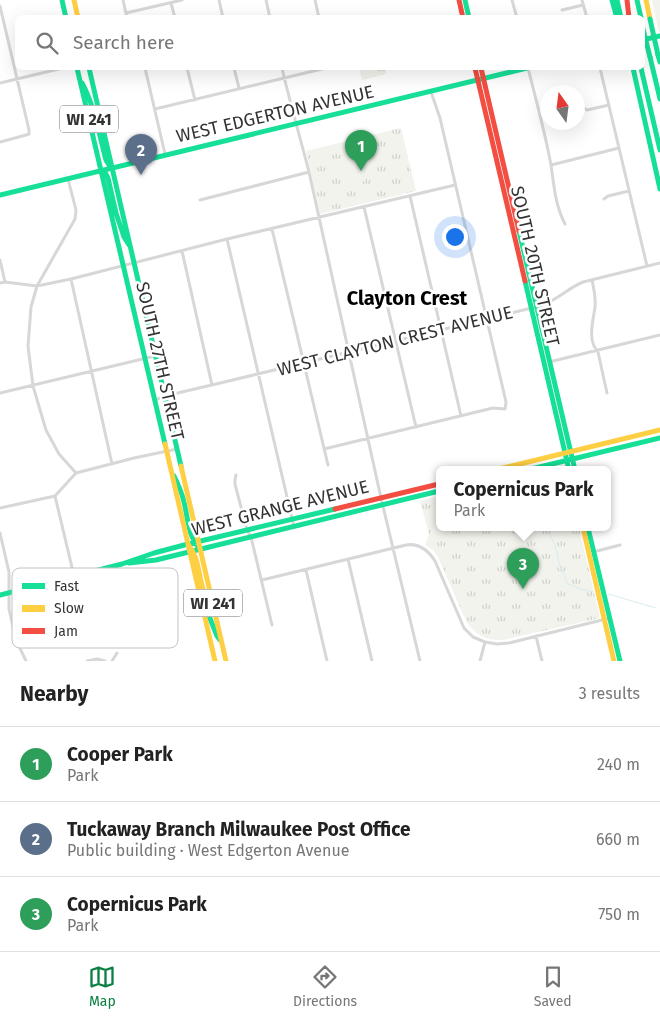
<!DOCTYPE html>
<meta charset="utf-8">
<style>
body{margin:0;font-family:"Fira Sans",sans-serif;background:#f6f6f6;color:#222}
.compass{position:absolute;left:540px;top:85px;width:45px;height:45px;border-radius:50%;background:#fff;box-shadow:0 5px 20px #0002;rotate:346deg}
.you{position:absolute;left:454px;top:236px;width:18px;height:18px;margin:-12px;border:4px solid #fff;border-radius:50%;background:#1a73e8;box-shadow:0 0 0 8px #1a73e833}
.badge{display:grid;place-items:center;width:32px;height:32px;border-radius:50%;background:#0b8043;color:#fff;font-size:16px;font-weight:700}
.pin{position:absolute;translate:-50% -41px;filter:drop-shadow(0 1px 2px #0008)}
.pin::after{content:'';position:absolute;top:26px;width:18px;height:15px;background:inherit;clip-path:polygon(0 0,100% 0,50% 100%)}
.popup{position:absolute;left:436px;top:466px;width:175px;height:65px;box-sizing:border-box;display:grid;place-content:center;border-radius:8px;background:#fff;filter:drop-shadow(0 1px 4px #0005);font-size:16px;white-space:nowrap;color:#767676}
.popup b{font-size:19px;color:#222}
.popup::after{content:'';position:absolute;left:50%;top:100%;margin-left:-10px;border:10px solid transparent;border-top-color:#fff}
.list{margin:0;padding:0;list-style:none}
h2{display:flex;justify-content:space-between;align-items:center;height:65px;margin:0;padding:0 20px;font-size:21px}
h2 small{font-size:16px;font-weight:400;color:#767676}
.list li{display:grid;grid-template-columns:32px 1fr auto;gap:15px;align-items:center;box-sizing:border-box;height:75px;padding:0 20px;border-top:1px solid #e0e0e0}
.list b{display:block;font-size:19px;white-space:nowrap}
.list p{margin:0;font-size:16px;white-space:nowrap;color:#767676}
.list em{font-size:16px;font-style:normal;color:#767676}
.icon{flex:none;width:28px;height:28px;fill:none;stroke:currentColor;stroke-width:2;stroke-linecap:round;stroke-linejoin:round}
.map{position:relative;flex:none;width:660px;height:661px;overflow:hidden}
.search{position:absolute;background:#fff;box-shadow:0 5px 20px #0002;left:15px;right:15px;top:15px;height:55px;display:flex;align-items:center;gap:12px;box-sizing:border-box;padding:0 18px;border-radius:8px;color:#767676;font-size:19px}
.sheet{height:290px;background:#fff}
nav{display:flex;justify-content:space-around;align-items:center;box-sizing:border-box;height:70px;border-top:1px solid #e0e0e0;background:#fff;font-size:14px;color:#767676}
nav a{display:grid;justify-items:center;gap:2px}
nav .on{color:#0b8043}
.map>svg:first-child{display:block}
.grass{fill:url(#grass-tufts)}
.garden{fill:#f1f3ec}
.lines{fill:none;stroke-linecap:round;stroke-linejoin:round}
.stream{stroke:#daebf0;stroke-width:1}
.street{stroke:#d7d7d7;stroke-width:3}
.fast{stroke:#16e098;stroke-width:5}
.slow{stroke:#ffcf43;stroke-width:5}
.jam{stroke:#f24e42;stroke-width:5}
.fast-bridge{stroke:#16e098;stroke-width:5}
.labels{text-anchor:middle;dominant-baseline:central;stroke-width:5;stroke-linejoin:round;paint-order:stroke}
.shield{fill:#fff;stroke:#707070;stroke-width:1}
.shield-label{font-size:16px;font-weight:bold;fill:#333}
.street-label{font-size:18px;fill:#333;stroke:#fff}
.quarter-label{font-size:20px;font-weight:bold;fill:#000;stroke:#fff}
.key{fill:#fff;stroke:#c2c2c2;stroke-width:1}
.key-label{font-size:14px;fill:#333}
</style>
<div class="map">
<svg width="660" height="661" viewBox="0 0 660 661">
<defs>
<pattern id="grass-tufts" width="24" height="20" patternUnits="userSpaceOnUse" patternTransform="scale(1.25)"><rect width="24" height="20" fill="#f1f3ec"/><path d="M3 7l-1-3M5 7V3M7 7l1-3M15 17l-1-3M17 17v-4M19 17l1-3" fill="none" stroke="#cfd1cb"/></pattern>
</defs>
<rect width="100%" height="100%" fill="#fff"/>
<path class="grass" d="M 652,0 L 660,0 L 660,32 L 659,32 Z
M 359,68 L 385,68 L 386,74 L 362,80 Z
M 401,128 L 416,191 L 320,214 L 306,151 Z
M 439,496 L 439,528 L 579,528 L 600,618 L 503,640 C 486,641 475,635 466,621 L 438,557 L 433,550 L 425,545 L 429,534 L 420,501 Z"/>
<path class="garden" d="M 357,157 L 361,157 L 366,179 L 365,181 L 342,187 C 338,171 340,161 357,157 Z
M 475,602 L 478,614 L 470,616 L 468,604 Z"/>
<g class="lines">
<path class="stream" d="M 550,528 L 550,535 L 555,545 L 560,566 L 568,584 L 581,589 L 593,592
M 608,594 L 656,608"/>
<path class="street" d="M 123,0 L 127,18
M 219,0 L 223,18
M 266,0 L 270,18
M 315,0 L 319,18
M 512,0 L 517,18
M 582,0 L 587,18
M 171,3 L 175,18
M 0,6 L 29,130 L 29,134 L 26,135 L 0,142
M 562,10 L 583,5
M 126,13 L 182,0
M 145,68 L 165,154
M 187,68 L 195,100
M 234,68 L 239,88
M 282,68 C 290,103 300,137 309,172 L 381,498 L 420,661
M 528,68 C 536,100 545,132 551,165 C 554,185 555,205 565,224
M 600,68 L 647,266
M 0,83 L 63,68
M 582,107 L 587,110 L 609,105
M 155,109 L 326,68
M 551,165 L 619,148
M 68,179 L 76,210 L 75,219 L 37,286 L 31,307 L 28,346 L 33,386 L 46,430 L 59,454 L 76,473
M 410,196 L 461,416
M 604,199 L 608,196 L 629,191
M 200,200 L 309,172
M 364,207 L 416,427
M 272,229 L 328,465
M 227,239 L 294,527
M 182,251 L 212,385
M 0,260 L 5,282
M 71,279 L 112,464
M 592,280 C 594,289 596,298 595,307 C 593,322 587,340 598,352 L 607,393
M 0,283 L 5,282 L 37,286 L 71,279 L 227,239 L 455,185
M 549,362 L 660,335
M 0,393 L 155,356
M 155,400 L 165,396 L 216,384 L 540,306 C 556,301 568,288 583,282 L 660,263
M 324,449 L 493,408 L 505,409 L 506,402 L 440,118 L 431,92
M 236,475 L 235,480 L 235,484 L 247,530 L 251,537 L 272,625
M 55,496 L 84,618
M 0,508 L 55,496 L 76,473 L 134,458 L 177,449
M 0,533 L 9,572 L 9,609 L 16,640 L 26,661
M 597,551 L 620,545
M 348,559 L 372,661
M 306,570 L 327,661
M 262,580 L 406,545 C 418,543 428,550 435,561 L 464,628 L 473,637 L 485,642 L 480,661
M 536,636 L 542,661
M 485,642 L 497,644 L 509,643 L 610,618
M 87,661 L 97,659 L 105,661
M 112,661 L 117,653"/>
<path class="fast" d="M 62,0 L 66,18
M 465,0 L 469,18
M 612,0 L 617,18
M 617,0 L 621,18
M 637,0 L 641,18
M 642,40 L 660,36
M 658,55 L 660,62
M 650,57 L 660,99
M 77,68 L 165,444
M 89,68 L 181,466
M 633,68 L 660,189
M 641,68 L 660,150
M 82,83 C 95,107 99,134 106,160 L 109,165 L 112,167
M 101,170 L 105,172 L 108,178 L 116,213 L 124,237 L 129,245
M 0,195 L 527,68
M 519,231 L 575,470
M 525,281 L 569,470
M 527,470 L 660,438
M 174,476 C 178,484 182,493 184,502 C 188,518 188,536 199,548
M 588,528 L 620,661
M 129,563 L 156,560 L 439,491
M 0,595 L 122,564 L 154,553 L 188,544 L 335,509
M 202,605 L 205,606 L 217,636 L 220,640"/>
<path class="slow" d="M 74,0 L 78,18
M 646,0 L 650,19
M 165,444 L 215,661
M 181,466 L 226,661
M 495,470 L 660,430
M 583,528 L 614,661
M 188,544 C 197,555 198,568 201,581 C 203,592 208,602 213,611"/>
<path class="jam" d="M 459,0 L 463,18
M 627,0 L 629,18
M 475,68 L 525,281
M 481,68 L 519,231
M 335,509 L 439,484"/>
<path class="fast-bridge" d="M 650,19 L 658,55
M 642,25 L 650,57"/>
</g>
<g class="labels">
<g class="shield">
<rect x="60" y="105.5" width="58" height="27" rx="4"/>
<rect x="184" y="589.5" width="58" height="27" rx="4"/>
</g>
<g class="shield-label">
<text x="89" y="119">WI 241</text>
<text x="213" y="603">WI 241</text>
</g>
<g class="street-label">
<text transform="translate(275 114) rotate(-13)">WEST EDGERTON AVENUE</text>
<text transform="translate(535 266) rotate(77)">SOUTH 20TH STREET</text>
<text transform="translate(395 341) rotate(-14)">WEST CLAYTON CREST AVENUE</text>
<text transform="translate(160 361) rotate(77)">SOUTH 27TH STREET</text>
<text transform="translate(280 508) rotate(-14)">WEST GRANGE AVENUE</text>
</g>
<g class="quarter-label">
<text x="407" y="298">Clayton Crest</text>
</g>
</g>
<rect x="12" y="568" width="166" height="80" rx="8" class="key"/>
<rect x="22" y="583" width="23" height="6" fill="#16e098"/>
<rect x="22" y="605" width="23" height="7" fill="#ffcf43"/>
<rect x="22" y="628" width="23" height="6" fill="#f24e42"/>
<g class="key-label">
<text x="54" y="591">Fast</text>
<text x="54" y="613">Slow</text>
<text x="54" y="636">Jam</text>
</g>
</svg>
<svg class="compass" viewBox="-18 -18 36 36"><path d="M0-13l5 13h-10z" fill="#e53935"/><path d="M0 13l5-13h-10z" fill="#767676"/></svg>
<div class="you"></div>
<div class="pin badge" style="left:361px;top:171px;background:#2e9e5b">1</div>
<div class="pin badge" style="left:141px;top:175px;background:#5c6f8a">2</div>
<div class="pin badge" style="left:523px;top:589px;background:#2e9e5b">3</div>
<div class="popup"><b>Copernicus Park</b>Park</div>
<div class="search"><svg class="icon" aria-label="search" viewBox="0 0 24 24"><circle cx="10" cy="10" r="6"/><path d="M15 15l6 6"/></svg>Search here</div>
</div>
<section class="sheet">
<h2>Nearby<small>3 results</small></h2>
<ul class="list">
<li><span class="badge" style="background:#2e9e5b">1</span><div><b>Cooper Park</b><p>Park</p></div><em>240 m</em></li>
<li><span class="badge" style="background:#5c6f8a">2</span><div><b>Tuckaway Branch Milwaukee Post Office</b><p>Public building · West Edgerton Avenue</p></div><em>660 m</em></li>
<li><span class="badge" style="background:#2e9e5b">3</span><div><b>Copernicus Park</b><p>Park</p></div><em>750 m</em></li>
</ul>
</section>
<nav>
<a class="on"><svg class="icon" aria-label="map" viewBox="0 0 24 24"><path d="M3 6l6-2 6 2 6-2v14l-6 2-6-2-6 2zM9 4v14M15 6v14"/></svg>Map</a>
<a><svg class="icon" aria-label="directions" viewBox="0 0 24 24"><path d="M12 3l9 9-9 9-9-9zM9 14v-3h6M13 9l2 2-2 2"/></svg>Directions</a>
<a><svg class="icon" aria-label="saved" viewBox="0 0 24 24"><path d="M7 4h10v16l-5-4-5 4z"/></svg>Saved</a>
</nav>
